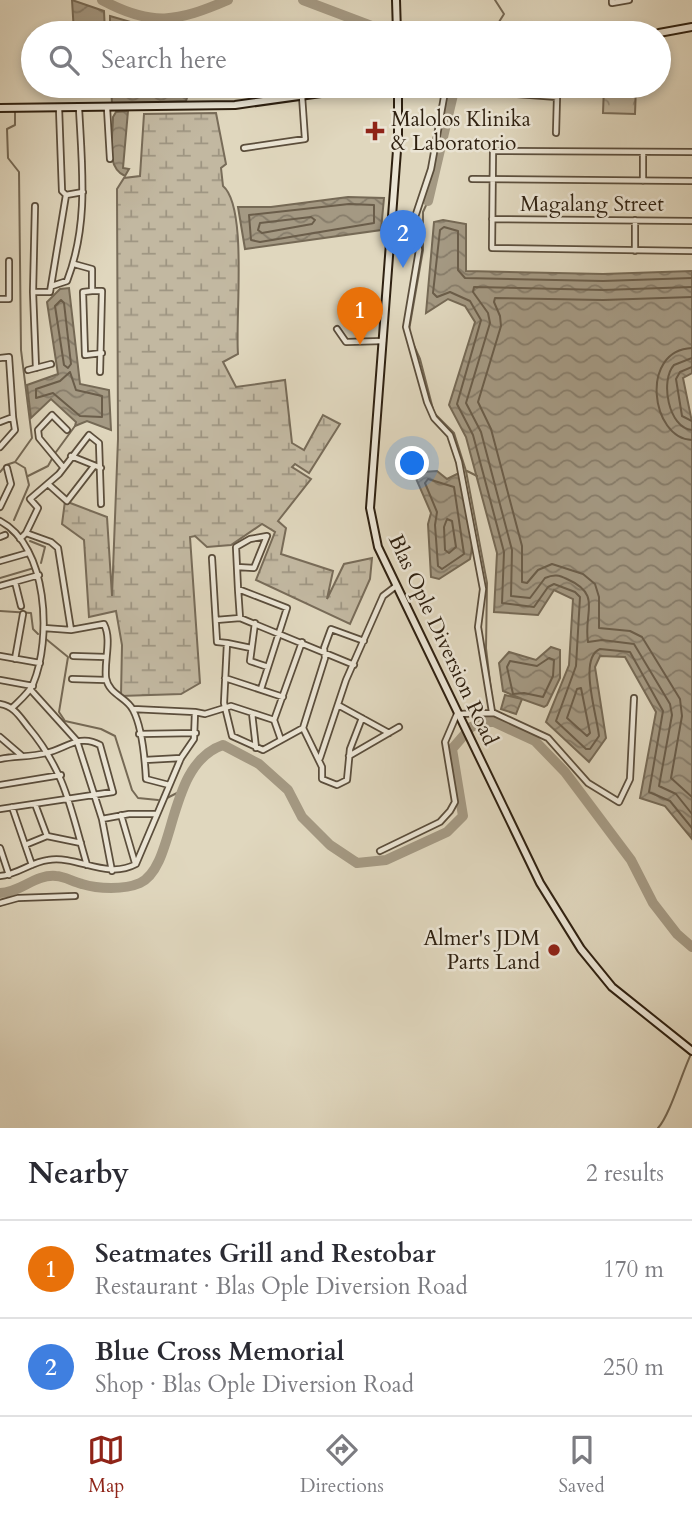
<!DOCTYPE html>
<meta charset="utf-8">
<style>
body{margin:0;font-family:Cardo,serif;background:#f7f7f7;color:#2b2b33}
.you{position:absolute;left:413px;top:464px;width:24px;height:24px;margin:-18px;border:5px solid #fff;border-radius:50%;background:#1a73e8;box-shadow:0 0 0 10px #1a73e833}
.badge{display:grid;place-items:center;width:46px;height:46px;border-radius:50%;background:#8f2418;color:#fff;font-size:23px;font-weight:700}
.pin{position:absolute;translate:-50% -58px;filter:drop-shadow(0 2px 4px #0008)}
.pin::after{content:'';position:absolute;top:37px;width:24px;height:21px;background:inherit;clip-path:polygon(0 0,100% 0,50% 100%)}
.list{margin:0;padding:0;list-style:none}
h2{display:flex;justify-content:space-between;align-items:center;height:91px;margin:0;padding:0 28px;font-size:30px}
h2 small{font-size:23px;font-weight:400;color:#7c7c81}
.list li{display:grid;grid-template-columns:46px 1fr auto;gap:21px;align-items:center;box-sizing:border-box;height:98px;padding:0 28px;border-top:2px solid #e1e1e2}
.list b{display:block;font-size:26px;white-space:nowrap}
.list p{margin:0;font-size:23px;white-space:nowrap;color:#7c7c81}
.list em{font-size:23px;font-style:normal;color:#7c7c81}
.icon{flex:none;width:38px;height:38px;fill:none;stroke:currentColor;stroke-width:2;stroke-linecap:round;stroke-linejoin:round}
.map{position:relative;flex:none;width:692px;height:1128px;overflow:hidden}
.search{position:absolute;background:#fff;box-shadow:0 4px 10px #0003;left:21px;right:21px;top:21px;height:77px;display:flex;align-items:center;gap:18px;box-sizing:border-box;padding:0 24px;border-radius:38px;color:#7c7c81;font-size:26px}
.sheet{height:287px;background:#fff}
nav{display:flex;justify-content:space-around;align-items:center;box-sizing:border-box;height:98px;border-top:2px solid #e1e1e2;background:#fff;font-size:19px;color:#7c7c81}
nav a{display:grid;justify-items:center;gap:4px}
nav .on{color:#8f2418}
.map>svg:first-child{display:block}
.wetland{fill:url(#wetland-marsh);stroke:#786c59;stroke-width:2}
.park{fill:url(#park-crowns);stroke:#786c59;stroke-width:2}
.water{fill:url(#water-waves);stroke:#756955;stroke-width:2}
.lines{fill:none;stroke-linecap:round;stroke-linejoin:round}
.shore{stroke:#6a5d4a;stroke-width:2}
.stream{stroke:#756955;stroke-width:2}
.river{stroke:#a49983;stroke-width:10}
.street-casing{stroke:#5b4e3c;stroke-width:8}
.secondary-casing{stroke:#2f2111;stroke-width:10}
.street{stroke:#ebe5d5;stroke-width:4.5}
.secondary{stroke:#ebe5d5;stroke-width:6}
.poi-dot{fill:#8f2418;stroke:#ebe5d5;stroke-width:2.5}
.labels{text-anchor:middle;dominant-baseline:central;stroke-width:5;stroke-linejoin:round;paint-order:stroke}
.poi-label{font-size:21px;fill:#2f2111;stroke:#ebe5d5;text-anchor:start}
.street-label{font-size:21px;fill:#2f2111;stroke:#ebe5d5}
</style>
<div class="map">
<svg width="692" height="1128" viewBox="0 0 692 1128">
<defs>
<pattern id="wetland-marsh" width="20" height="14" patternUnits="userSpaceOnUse" patternTransform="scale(1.75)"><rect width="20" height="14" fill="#c2b8a1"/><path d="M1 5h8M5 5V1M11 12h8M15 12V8" fill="none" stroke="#9e9582"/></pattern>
<pattern id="park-crowns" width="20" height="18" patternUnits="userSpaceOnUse" patternTransform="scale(1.75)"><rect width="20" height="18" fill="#c2b8a1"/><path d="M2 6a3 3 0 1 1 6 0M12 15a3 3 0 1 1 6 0" fill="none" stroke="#9e9582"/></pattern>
<pattern id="water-waves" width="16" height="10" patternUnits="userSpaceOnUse" patternTransform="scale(1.75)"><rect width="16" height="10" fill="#a49983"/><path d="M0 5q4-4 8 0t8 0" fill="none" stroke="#867c6a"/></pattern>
</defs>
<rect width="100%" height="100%" fill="#e0d7be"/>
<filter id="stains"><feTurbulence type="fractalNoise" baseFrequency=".00286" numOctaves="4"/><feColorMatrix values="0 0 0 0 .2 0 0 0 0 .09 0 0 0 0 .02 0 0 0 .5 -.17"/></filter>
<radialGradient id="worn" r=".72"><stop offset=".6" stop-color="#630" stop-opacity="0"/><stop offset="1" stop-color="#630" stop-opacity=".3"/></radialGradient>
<path class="wetland" d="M 216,113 L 226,164 L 221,168 L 223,186 C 248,207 235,318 238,354 L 223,362 L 236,387 L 285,380 L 292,443 L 304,450 L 323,415 L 340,424 L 309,473 L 295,464 L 292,467 L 311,479 L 278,521 L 286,528 L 281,554 L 333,571 L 327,599 L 344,564 L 372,558 L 370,579 L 350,624 L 256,580 L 275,532 L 262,524 L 231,545 L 207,547 L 195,536 L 190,537 L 200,683 L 181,694 L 121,696 L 122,645 L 116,611 L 89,617 L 84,540 L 62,524 L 65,501 L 107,517 L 112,596 L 118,439 L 117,189 L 124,178 L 140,176 L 144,114 Z"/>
<path class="park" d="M 604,86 L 636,86 L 635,114 L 603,113 Z"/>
<path class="water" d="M 72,0 L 104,11 L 105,33 L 74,33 Z
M 110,16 L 148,27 L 152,33 L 110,33 Z
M 111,86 L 196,86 L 190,88 L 186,101 L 112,104 Z
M 128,111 L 123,168 L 129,169 L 125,176 C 105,167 113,139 113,117 L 116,112 Z
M 348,197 L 384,198 L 381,230 L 245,249 L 238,207 L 271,207 Z
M 443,220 L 466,224 L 466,271 L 603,274 L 692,271 L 692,373 L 683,378 L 692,422 L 692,839 L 665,806 L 640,798 L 656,712 L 625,657 L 600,656 L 595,667 L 606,738 L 589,762 L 546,722 L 569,665 L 573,599 L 554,590 L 538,615 L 494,612 L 497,553 L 466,437 L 449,405 L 475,322 L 465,306 L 448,299 L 426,313 L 434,222 Z
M 69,288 L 80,384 L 109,390 L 111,430 L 87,421 L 75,426 L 76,422 L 51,399 L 31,418 L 27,385 L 58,374 L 47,302 L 60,289 Z
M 418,469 L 423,472 L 437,471 L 447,479 L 459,473 C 464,498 477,534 470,559 L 439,579 L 431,577 L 428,524 L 431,513 L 414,474 Z
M 551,647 L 560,650 L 560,678 L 547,705 L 544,707 L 522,699 L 516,714 L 501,709 L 505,695 L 522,699 L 503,691 L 499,663 L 509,652 L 536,660 Z"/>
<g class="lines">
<path class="shore" d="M 118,86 L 122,96 L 178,94 L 183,86
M 349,204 L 374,205 L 374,223 L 260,242 L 251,240 L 249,215 Z
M 311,217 L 315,220 L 312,224 L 262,233 L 258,230 L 260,223 Z
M 692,278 L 603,281 L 465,278 L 458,270 L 458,231 L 444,227 L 440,230 L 433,293 L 437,297 L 450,292 L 470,301 L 481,320 L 457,404 L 473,435 L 504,552 L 502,603 L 534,607 L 548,587 L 554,584 L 575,592 L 580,597 L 576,666 L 556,721 L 586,749 L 590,749 L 599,736 C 597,715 578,658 600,649 L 630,652 L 663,711 L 649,792 L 670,801 L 692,828
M 692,287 L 603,290 L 474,287 L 473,292 L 488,313 L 490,323 L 466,403 L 481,432 L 512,550 L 511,596 L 530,598 L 545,578 C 554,574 559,575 567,579 C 603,595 583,612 588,642 L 602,640 L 634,644 L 670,704 L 672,715 L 659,786 L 676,794 L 692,814
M 692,297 L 603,300 L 495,298 L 494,302 L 500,316 L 501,326 L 478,402 L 491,429 L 522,546 L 522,582 L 527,583 L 538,570 L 552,564 L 583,574 L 595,584 L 599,597 L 599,628 L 630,631 L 642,637 L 680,699 L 682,716 L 671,778 L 692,797
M 61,300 L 64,303 L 71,364 L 68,368 L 64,365 L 55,306 Z
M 692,348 C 639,350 651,439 692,440
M 692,358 L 674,365 C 660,380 668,428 692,430
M 692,367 L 680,372 L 676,379 L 682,416 L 692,421
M 70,372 L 76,390 L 102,396 L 102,417 L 80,416 L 53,393 L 36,398 L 36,389 L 60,381 Z
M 428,479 L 454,487 L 464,554 L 442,569 L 438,566 L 435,525 L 437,512 L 425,483 Z
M 447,519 L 452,521 L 456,547 L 449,553 L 445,550 L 444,527 Z
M 549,658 L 554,660 L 553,676 L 543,697 L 524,693 L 513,694 L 507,667 L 510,661 L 537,666 Z
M 581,688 L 590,733 L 587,736 L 567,718 L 577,689 Z"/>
<path class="stream" d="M 492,33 L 504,14 L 495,0
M 409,330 L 423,250 L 423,212 L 428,201
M 411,339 L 420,359 L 434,413 L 454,433 L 466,471 L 487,583 L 486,648 L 493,708
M 56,452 L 75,426
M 15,462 L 32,438 L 21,350 L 19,172 L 8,158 L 7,129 L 15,125 L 15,111
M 467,471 L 477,476
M 0,472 L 6,465 L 15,462 L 25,468 L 29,485 L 14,520
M 28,476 L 48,466 L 53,457
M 10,532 L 19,540
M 30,541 L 45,547 L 41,563
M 0,578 L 34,568
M 0,611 L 31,613 L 33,629 L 38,634
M 46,639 L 68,657 L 59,712 L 65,721 L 101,729 L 115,736 L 132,790 L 138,798 L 158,800
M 494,714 L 494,722
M 167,798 L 183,790
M 658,1128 C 670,1115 682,1072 692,1052"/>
<path class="river" d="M 102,0 C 152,27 177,22 228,0
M 303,0 L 390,33
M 428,201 L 455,86
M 0,893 C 20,893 35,874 56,876 C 64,876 73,882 82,884 C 98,889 124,890 140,883 C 177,866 166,764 223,745 L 259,764 L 288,790 L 302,817 L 330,845 L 357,863 L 386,860 L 447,832 L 463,816 L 452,749 L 471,727 L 487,722 L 494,722 L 535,741 L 565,772 L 631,860 L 653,903 L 677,934 L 692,947"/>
<defs>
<path id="street" d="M 612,0 L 612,3 L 629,0
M 446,86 L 431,169 L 415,217 L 419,250 L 406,327 L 427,402 L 434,418 L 450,435 L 459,462 L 483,589 L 478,627 L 492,712
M 512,86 L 517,94 L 557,97 L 556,133
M 59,108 L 62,191 L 66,195 L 83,192
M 107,108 L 110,159
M 244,148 L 305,139 L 302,96
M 643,152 L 643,181
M 692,152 L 493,151 L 492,248 L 692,251
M 472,179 L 692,181
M 35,206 L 33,292 L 50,292 L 66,195
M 492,219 L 692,221
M 635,251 L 635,220
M 74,264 L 92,269 L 92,291 L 102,291 L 100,372
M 52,286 L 67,281 C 89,224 82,167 79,108
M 92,291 L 83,292 L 85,355 L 102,353
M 33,292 L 36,368
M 0,299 L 9,299 L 9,261
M 337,329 L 346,342 L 383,341
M 0,358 L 9,357 L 13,417 L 0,422
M 28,370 L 51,364
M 0,447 L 15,430 L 13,417
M 71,456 L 101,468
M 63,467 L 39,438 L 38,430 L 52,415 L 67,430
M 48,484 L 67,501 L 94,466
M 0,507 L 11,484 L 7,468
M 0,521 C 48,546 52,639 33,684 C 29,693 19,701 12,708
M 26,533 L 38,508 L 30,499 L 59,474 L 89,435 L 99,443 L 101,504
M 0,537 L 5,535
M 20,539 L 26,533 L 51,542 L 58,548 L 71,630
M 212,558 L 217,642 L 227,643 L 224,703 L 232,736 L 263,750 L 303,728
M 0,561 L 28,553
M 237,567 L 254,568 L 267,536 L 250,539 L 236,547 L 238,589 L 287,608 L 261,689
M 15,582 L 21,606
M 0,586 L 39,575
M 238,589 L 240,618
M 216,620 L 240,618 L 354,665
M 255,623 L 250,661 L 268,667
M 44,628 L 71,630 L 104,624 C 112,640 104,660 106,678 C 109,695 127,697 133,710 C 142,727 145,761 146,779 L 169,785
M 227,643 L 251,648
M 0,656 L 40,663
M 73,656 L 106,657
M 15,659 L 23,614
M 225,678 L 283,697
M 72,679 L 106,680
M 0,680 L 33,686
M 30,689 L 77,741 L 102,819 L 112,871
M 0,704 C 14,706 20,717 28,727 C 66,772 71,811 87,865
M 338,705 L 389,733
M 195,712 L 205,714 L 231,706 L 274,720
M 252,713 L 256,748
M 362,718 L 350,749 L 347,780 L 337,785 L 322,779 L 322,767 L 303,728 L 325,658 L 324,648 L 331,629 L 364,641
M 139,734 L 196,733
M 0,737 L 21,755
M 281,740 L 274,720 L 302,642
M 349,756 L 399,727
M 320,758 L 346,680 L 383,596 L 396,586
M 0,759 C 15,756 31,757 46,753 C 66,749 79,733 100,745 L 113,792 L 0,809
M 145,760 L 181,758
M 0,785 L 61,775
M 35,804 L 47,836
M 12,807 L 32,865
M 121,815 L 135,863
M 102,819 L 129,814 L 156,814
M 25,845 L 47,836 L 81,843
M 0,848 L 9,875
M 380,851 L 440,822 L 450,811 L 455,802 L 445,742 L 457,714 L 494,713 L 548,738 L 588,783 L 619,802 L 630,779 L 634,698
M 0,876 C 17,875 31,862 48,860 C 78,855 106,880 136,864 L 181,758 L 194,739 L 195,712 L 133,709
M 0,903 L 18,898 L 75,896"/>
<path id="secondary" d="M 396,0 L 397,33
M 659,33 L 692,27
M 398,86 L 398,137 L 370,508 L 378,547 L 540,883 L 581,949 L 612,987 L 692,1051
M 0,108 L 235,105 L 371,86"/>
</defs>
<use href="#street" class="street-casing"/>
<use href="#secondary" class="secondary-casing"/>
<use href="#street" class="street"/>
<use href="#secondary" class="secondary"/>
</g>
<g class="poi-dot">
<path d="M371.5 120.5h7v7h7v7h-7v7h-7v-7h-7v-7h7z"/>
<circle cx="554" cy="950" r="7"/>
</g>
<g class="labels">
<g class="poi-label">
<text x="391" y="119">Malolos Klinika<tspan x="391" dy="24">&amp; Laboratorio</tspan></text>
<text x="540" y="938" text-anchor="end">Almer's JDM<tspan x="540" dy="24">Parts Land</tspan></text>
</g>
<g class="street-label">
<text x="592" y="204">Magalang Street</text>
<text transform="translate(443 640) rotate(65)">Blas Ople Diversion Road</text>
</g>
</g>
<rect width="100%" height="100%" filter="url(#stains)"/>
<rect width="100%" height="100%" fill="url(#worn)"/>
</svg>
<div class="you"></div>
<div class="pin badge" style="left:360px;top:345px;background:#e8710a">1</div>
<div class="pin badge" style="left:403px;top:268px;background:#3f7fe0">2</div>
<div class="search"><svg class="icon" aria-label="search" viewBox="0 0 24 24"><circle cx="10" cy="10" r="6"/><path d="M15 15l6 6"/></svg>Search here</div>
</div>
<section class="sheet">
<h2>Nearby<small>2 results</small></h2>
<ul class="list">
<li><span class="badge" style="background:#e8710a">1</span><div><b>Seatmates Grill and Restobar</b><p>Restaurant · Blas Ople Diversion Road</p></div><em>170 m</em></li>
<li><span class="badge" style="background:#3f7fe0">2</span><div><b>Blue Cross Memorial</b><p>Shop · Blas Ople Diversion Road</p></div><em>250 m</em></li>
</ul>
</section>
<nav>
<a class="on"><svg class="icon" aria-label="map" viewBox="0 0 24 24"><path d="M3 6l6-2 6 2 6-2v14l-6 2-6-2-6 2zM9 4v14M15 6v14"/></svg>Map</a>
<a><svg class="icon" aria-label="directions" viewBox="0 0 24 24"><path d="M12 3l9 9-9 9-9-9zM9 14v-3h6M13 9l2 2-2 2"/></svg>Directions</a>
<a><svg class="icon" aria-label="saved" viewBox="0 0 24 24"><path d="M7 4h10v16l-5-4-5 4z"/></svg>Saved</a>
</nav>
